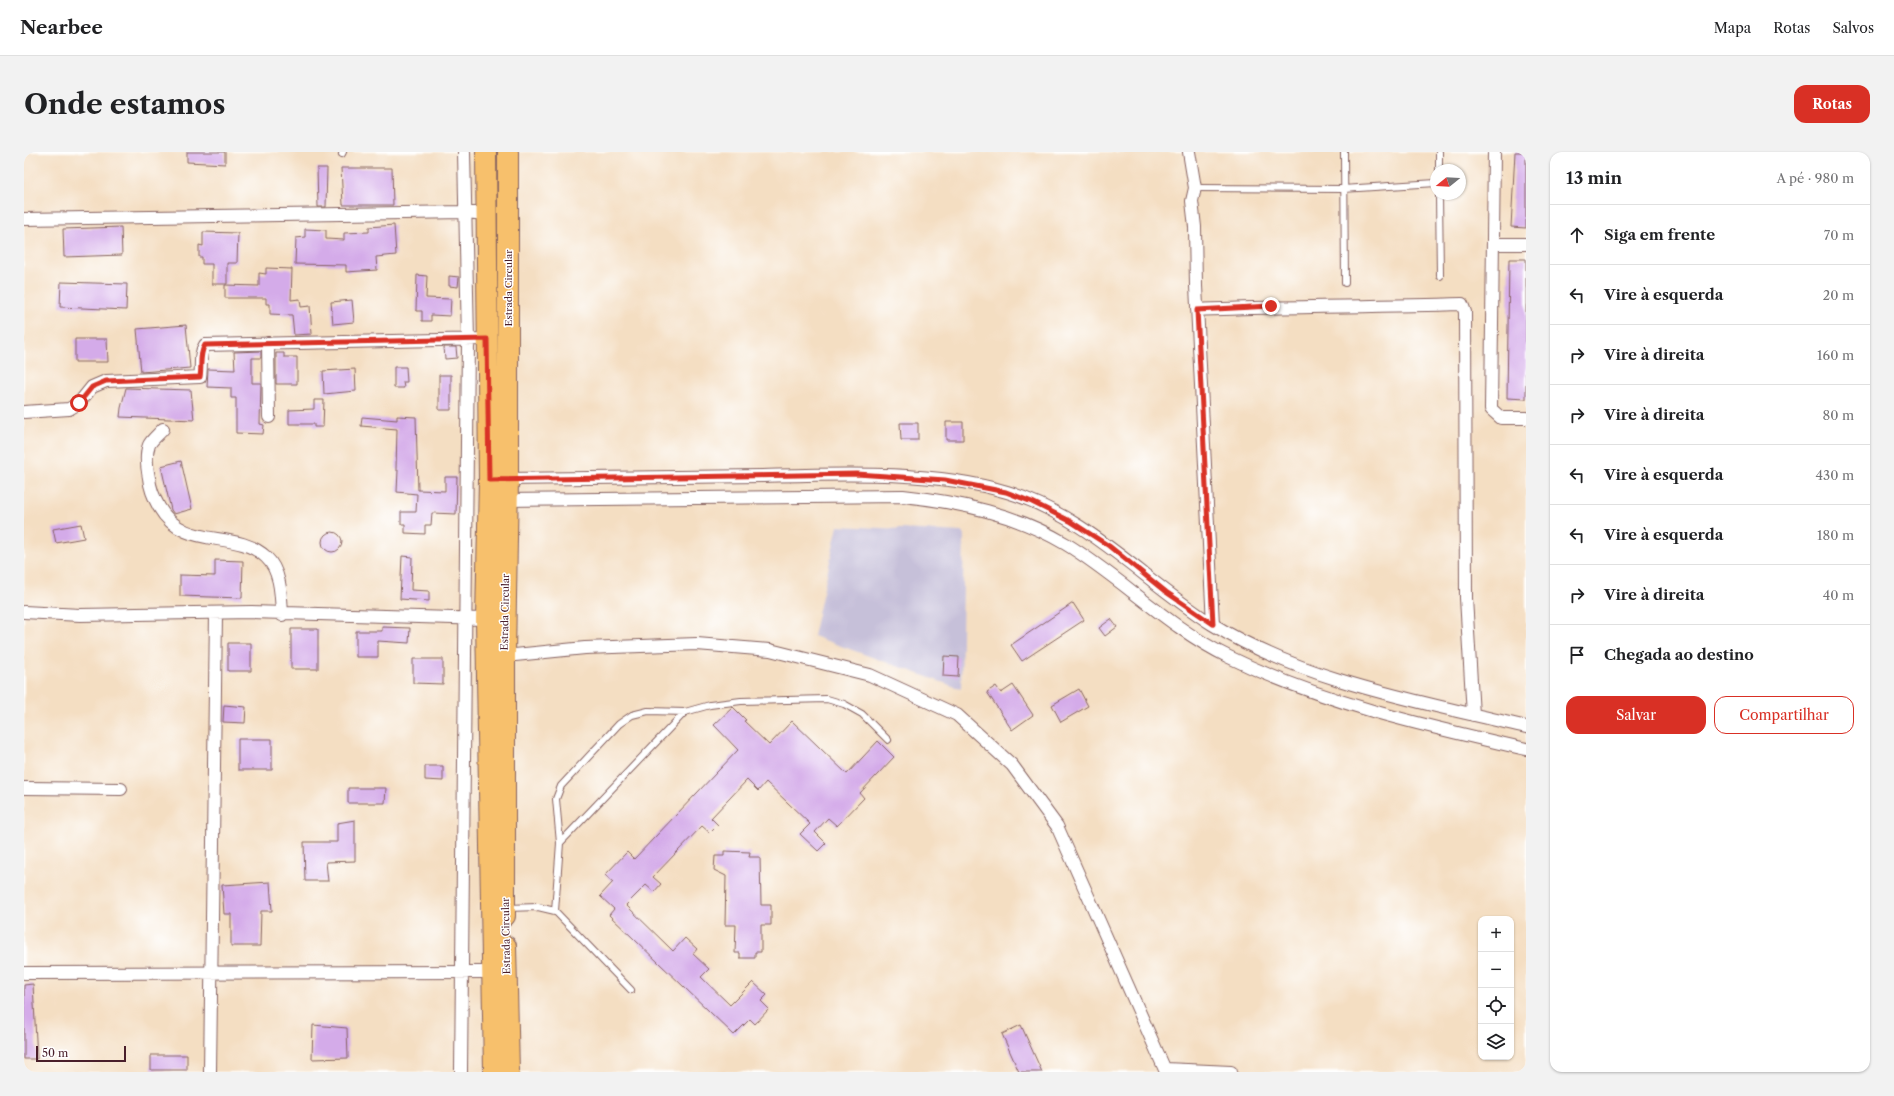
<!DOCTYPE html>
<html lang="pt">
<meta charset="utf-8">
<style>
body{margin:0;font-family:"Libre Caslon Text",serif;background:#f2f2f2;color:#202124}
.controls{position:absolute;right:12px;bottom:12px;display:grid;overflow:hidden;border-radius:8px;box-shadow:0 1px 3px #0004}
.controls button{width:36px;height:36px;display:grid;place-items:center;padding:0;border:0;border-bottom:1px solid #e0e0e0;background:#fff;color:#202124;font:20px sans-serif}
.compass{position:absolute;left:1406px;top:12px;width:36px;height:36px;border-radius:50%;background:#fff;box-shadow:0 1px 3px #0004;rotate:252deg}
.scale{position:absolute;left:12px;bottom:10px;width:90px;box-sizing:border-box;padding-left:4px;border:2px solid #4a1f2b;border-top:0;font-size:11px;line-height:14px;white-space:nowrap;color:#4a1f2b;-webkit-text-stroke:3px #fff;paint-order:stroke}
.stop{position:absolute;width:12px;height:12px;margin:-9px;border:3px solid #d93025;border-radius:50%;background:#fff}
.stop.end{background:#d93025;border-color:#fff;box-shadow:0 1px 4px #0008}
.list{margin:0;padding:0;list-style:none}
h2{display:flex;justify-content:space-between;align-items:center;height:52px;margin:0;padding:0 16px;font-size:17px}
h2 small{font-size:13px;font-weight:400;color:#757577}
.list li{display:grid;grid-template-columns:26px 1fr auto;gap:12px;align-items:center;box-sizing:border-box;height:60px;padding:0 16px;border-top:1px solid #e0e0e0}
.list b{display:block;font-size:15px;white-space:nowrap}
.list em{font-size:13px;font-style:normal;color:#757577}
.actions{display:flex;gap:8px;padding:12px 16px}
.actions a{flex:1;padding:9px 0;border:1px solid #d93025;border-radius:12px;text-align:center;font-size:14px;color:#d93025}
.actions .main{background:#d93025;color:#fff}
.icon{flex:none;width:22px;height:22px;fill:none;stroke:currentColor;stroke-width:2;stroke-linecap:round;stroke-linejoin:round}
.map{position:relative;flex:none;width:1502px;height:920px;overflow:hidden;border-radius:12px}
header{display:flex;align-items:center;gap:24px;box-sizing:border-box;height:56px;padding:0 20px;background:#fff;border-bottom:1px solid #e0e0e0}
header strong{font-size:19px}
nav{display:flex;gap:22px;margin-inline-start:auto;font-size:14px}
.intro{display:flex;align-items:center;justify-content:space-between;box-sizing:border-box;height:96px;padding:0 24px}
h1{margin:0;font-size:28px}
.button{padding:10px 18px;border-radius:12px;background:#d93025;color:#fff;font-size:14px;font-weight:700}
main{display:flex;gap:24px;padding:0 24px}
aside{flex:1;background:#fff;border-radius:12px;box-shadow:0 1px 3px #0004}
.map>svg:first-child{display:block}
.industrial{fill:#c6c0d9}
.building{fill:#d4abe9}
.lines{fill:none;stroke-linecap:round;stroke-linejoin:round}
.lane-casing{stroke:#866260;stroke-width:8}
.street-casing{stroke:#866260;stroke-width:14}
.primary-casing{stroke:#866260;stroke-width:22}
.lane{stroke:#fff;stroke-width:6}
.street{stroke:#fff;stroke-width:12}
.primary{stroke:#f7c06c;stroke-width:20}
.route{stroke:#d93025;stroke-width:5}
.labels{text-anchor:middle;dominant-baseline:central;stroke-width:3;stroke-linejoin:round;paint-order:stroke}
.street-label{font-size:10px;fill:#4a1f2b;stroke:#fff}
</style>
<header>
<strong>Nearbee</strong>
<nav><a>Mapa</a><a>Rotas</a><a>Salvos</a></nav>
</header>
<div class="intro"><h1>Onde estamos</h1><a class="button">Rotas</a></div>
<main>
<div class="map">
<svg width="1502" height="920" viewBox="0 0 1502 920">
<rect width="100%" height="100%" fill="#fff"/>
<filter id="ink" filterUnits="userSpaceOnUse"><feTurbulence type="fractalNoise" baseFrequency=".025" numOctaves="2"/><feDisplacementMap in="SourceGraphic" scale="8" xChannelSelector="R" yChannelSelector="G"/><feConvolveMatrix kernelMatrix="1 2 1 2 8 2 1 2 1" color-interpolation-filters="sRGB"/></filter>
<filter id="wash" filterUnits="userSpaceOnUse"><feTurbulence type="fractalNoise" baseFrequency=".012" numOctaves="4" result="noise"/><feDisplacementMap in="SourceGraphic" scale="16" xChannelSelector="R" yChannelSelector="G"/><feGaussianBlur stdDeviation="0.9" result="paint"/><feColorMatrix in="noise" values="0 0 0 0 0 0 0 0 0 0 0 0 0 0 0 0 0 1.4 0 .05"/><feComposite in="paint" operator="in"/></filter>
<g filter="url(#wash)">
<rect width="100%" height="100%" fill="#f4dec2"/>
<path class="industrial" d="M 814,374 L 940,380 L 937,537 L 789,484 Z"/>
<g id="blocks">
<path class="building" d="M 163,0 L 201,0 L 201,12 L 163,10 Z
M 1491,0 L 1502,0 L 1502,76 L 1487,75 Z
M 293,16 L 303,16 L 302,55 L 294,55 Z
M 317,16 L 368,16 L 369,53 L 319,53 Z
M 370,73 L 372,103 L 352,105 L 353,118 L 322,120 L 322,113 L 271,112 L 272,86 L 281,85 L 281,77 L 302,78 L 302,87 L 320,88 L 320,81 L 345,80 L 345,75 Z
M 97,75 L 98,103 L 40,105 L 39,77 Z
M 179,80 L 214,81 L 213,111 L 203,111 L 203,132 L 188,132 L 188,112 L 178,112 L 178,105 L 175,105 L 175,93 L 179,94 Z
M 1485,107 L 1502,107 L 1502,247 L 1483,246 Z
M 242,116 L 268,117 L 267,148 L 276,147 L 277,155 L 286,154 L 288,182 L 270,183 L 268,163 L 246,162 L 246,152 L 242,152 L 242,146 L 201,146 L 201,133 L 235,134 L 235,121 L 242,122 Z
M 393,123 L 403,124 L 402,146 L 427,147 L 426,164 L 407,163 L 407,169 L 398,169 L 398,159 L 392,159 Z
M 425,124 L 435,125 L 434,135 L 425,134 Z
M 37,130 L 103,132 L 102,158 L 36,155 Z
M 328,148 L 330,170 L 309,172 L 307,150 Z
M 162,173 L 166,216 L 117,220 L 113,177 Z
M 51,187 L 83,187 L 84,210 L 51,210 Z
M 420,195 L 432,195 L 433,206 L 421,207 Z
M 237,199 L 237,206 L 228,206 L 228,231 L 237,231 L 236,272 L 240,273 L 239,282 L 212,281 L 212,246 L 207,246 L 207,236 L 183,235 L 184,217 L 211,218 L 210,200 Z
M 252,201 L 260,201 L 260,205 L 273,205 L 273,232 L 252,232 Z
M 370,215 L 382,215 L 383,230 L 379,230 L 380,236 L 370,236 Z
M 331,217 L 332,239 L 300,242 L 299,219 Z
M 415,223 L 427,223 L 427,258 L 415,258 Z
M 102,236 L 167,238 L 170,268 L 96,265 L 97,256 Z
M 290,248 L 300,248 L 299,275 L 290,275 L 290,272 L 265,272 L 265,258 L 290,257 Z
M 373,264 L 392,265 L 394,338 L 421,339 L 421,325 L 433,325 L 432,362 L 408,361 L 407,373 L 401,373 L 401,382 L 381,381 L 381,372 L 377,372 L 377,360 L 392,360 L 393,342 L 373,340 L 374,318 L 372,318 L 373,277 L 337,274 L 338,265 L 373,268 Z
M 922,270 L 939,270 L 939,288 L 922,288 Z
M 876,271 L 894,271 L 894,288 L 877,288 Z
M 157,309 L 168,357 L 150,362 L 147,358 L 137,314 Z
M 57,372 L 60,386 L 32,391 L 29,377 Z
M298 390a10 10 0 1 1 20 0a10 10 0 1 1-20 0Z
M 378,404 L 388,405 L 387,438 L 405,439 L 405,449 L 376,447 Z
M 191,408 L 219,409 L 218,446 L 156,444 L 156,423 L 191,424 Z
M 1049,451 L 1060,468 L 998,509 L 987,493 Z
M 1087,467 L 1093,475 L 1081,484 L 1075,476 Z
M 358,475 L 386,476 L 385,491 L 354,489 L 354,505 L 332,505 L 332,479 L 358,479 Z
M 267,477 L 294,477 L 294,517 L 267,517 Z
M 204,491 L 227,491 L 227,519 L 204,519 Z
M 920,504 L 935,505 L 934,525 L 919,524 Z
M 389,507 L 419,507 L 419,532 L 389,531 Z
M 989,533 L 1009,563 L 988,578 L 963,540 L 972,534 L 977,541 Z
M 1055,537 L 1064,554 L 1037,570 L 1028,553 Z
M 200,553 L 222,555 L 221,571 L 199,570 Z
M 709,555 L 722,568 L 720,569 L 745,593 L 768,569 L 823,622 L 854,589 L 870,605 L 836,641 L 840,646 L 813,674 L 804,666 L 791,680 L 802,691 L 794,699 L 776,682 L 786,672 L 742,630 L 734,639 L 723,628 L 687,666 L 694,673 L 686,681 L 678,674 L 629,725 L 637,732 L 630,740 L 622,733 L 602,753 L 649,799 L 661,786 L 673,797 L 669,802 L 685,817 L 677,825 L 706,853 L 729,830 L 743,843 L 737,849 L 745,857 L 731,872 L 726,867 L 710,883 L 585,763 L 590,757 L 576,744 L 589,730 L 581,723 L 603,700 L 610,707 L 714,598 L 690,573 Z
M 214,587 L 248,587 L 248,618 L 214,618 Z
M 401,614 L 419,614 L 419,629 L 401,628 Z
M 324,636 L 362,636 L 361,651 L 324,651 Z
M 331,668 L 331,709 L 302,710 L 304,729 L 281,729 L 280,690 L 313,690 L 313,671 Z
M 700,699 L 726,700 L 725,705 L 736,705 L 737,753 L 747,753 L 747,773 L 737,773 L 737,800 L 731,800 L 731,806 L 716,806 L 716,801 L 711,801 L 712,773 L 701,773 L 702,724 L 690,718 L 691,704 L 700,704 Z
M 246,730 L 248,759 L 237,759 L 236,794 L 207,794 L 207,762 L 200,762 L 198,733 Z
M 9,832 L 13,907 L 0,907 L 0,833 Z
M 289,873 L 323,876 L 324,906 L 288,907 Z
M 997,873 L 1018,920 L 995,920 L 978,882 Z
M 127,903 L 163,903 L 163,918 L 127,918 Z"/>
</g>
</g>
<g filter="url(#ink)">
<use href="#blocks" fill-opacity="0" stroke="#866260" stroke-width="1"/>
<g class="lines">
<defs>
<path id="lane" d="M 1320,0 L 1321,131
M 1415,0 L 1415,18
M 318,2 L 319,0
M 1171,36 L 1319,37 L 1412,31
M 1415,42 L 1416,124
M 536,691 L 661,560
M 483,756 L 514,755 L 531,759 L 607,838
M 531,759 L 536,691 L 532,647 L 537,634 L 595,572 L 608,563 L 624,559 L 661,560 L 686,553 L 717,549 L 803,547 L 820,552 L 838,562 L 864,588"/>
<path id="street" d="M 1165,0 L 1171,36 L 1168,49 L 1171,75 L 1172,134 L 1189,472
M 1470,0 L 1467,257 L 1477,266 L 1502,266
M 0,67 L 441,60 L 462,62
M 1469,92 L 1502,92
M 1173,158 C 1261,154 1350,155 1438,152 L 1441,160 L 1442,446 L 1449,563
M 244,191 L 245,265
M 0,260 L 45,257 L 55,251 L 68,235 L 82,229 L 176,225 C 178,214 175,202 181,193 L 463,187
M 139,277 C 135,282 127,288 125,293 C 121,303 123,316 125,326 C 126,337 130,346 135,355 C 161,400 211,376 242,405 C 257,419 257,443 258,463
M 478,327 C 565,326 652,325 739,324 C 817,322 908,318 983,340 C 1063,364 1119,428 1188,472 C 1279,529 1398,550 1502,575
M 477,348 L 879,344 C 935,350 992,362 1042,392 C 1098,426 1145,476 1205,505 C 1299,551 1401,574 1502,597
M 0,460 L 56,463 L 227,460 L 462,467
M 481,504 L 561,496 L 673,492 L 746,498 L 846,523 L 933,563 L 988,613 L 1033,674 L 1142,920
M 0,636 L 97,637
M 0,821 L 469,820
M 1141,917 L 1207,920
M 186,920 L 192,461
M 437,920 L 444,188 L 440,0"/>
<path id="primary" d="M 462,0 L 465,328 L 462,467 L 470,920
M 481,764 L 481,504 L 484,327 L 484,0
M 482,794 L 485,920"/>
</defs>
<use href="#lane" class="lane-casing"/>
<use href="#street" class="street-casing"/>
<use href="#primary" class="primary-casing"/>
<use href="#lane" class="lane"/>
<use href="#street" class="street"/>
<use href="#primary" class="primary"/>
</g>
</g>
<g class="lines" filter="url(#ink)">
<path class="route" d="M 55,251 L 68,235 L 82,229 L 176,225 C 178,214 175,202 181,193 L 463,187 L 465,328 L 833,322 L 921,328 L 982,340 L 1008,350 L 1046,369 L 1085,394 L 1142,440 L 1189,472 L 1173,158 L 1247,154"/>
</g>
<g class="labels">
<g class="street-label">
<text transform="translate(484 136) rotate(-90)">Estrada Circular</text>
<text transform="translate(481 460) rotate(-89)">Estrada Circular</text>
<text transform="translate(482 784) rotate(-91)">Estrada Circular</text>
</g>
</g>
</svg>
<div class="controls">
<button>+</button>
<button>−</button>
<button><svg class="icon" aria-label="locate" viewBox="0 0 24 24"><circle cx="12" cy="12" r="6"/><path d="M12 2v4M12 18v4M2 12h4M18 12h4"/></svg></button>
<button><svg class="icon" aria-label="layers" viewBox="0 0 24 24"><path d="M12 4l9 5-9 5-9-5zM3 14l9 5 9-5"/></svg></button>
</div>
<svg class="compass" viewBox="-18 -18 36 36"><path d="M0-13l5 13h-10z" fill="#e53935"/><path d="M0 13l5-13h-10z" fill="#757577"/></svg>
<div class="scale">50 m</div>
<div class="stop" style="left:55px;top:251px"></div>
<div class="stop end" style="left:1247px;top:154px"></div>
</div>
<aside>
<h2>13 min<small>A pé · 980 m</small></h2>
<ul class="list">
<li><svg class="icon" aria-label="ahead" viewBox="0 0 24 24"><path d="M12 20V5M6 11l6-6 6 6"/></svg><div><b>Siga em frente</b></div><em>70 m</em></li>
<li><svg class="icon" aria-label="left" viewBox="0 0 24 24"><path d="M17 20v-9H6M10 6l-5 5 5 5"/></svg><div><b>Vire à esquerda</b></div><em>20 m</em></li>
<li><svg class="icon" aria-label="right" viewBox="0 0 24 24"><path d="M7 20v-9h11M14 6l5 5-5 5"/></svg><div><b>Vire à direita</b></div><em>160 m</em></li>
<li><svg class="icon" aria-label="right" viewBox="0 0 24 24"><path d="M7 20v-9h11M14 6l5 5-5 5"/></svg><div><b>Vire à direita</b></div><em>80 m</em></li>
<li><svg class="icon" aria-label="left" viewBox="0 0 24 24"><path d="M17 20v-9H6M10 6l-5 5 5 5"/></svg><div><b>Vire à esquerda</b></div><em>430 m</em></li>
<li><svg class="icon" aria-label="left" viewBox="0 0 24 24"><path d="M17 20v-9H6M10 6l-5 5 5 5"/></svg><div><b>Vire à esquerda</b></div><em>180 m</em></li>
<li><svg class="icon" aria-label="right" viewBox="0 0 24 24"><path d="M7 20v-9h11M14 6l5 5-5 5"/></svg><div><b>Vire à direita</b></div><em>40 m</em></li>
<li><svg class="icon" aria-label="arrive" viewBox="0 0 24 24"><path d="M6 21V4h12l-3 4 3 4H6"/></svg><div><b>Chegada ao destino</b></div></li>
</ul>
<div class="actions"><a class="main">Salvar</a><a>Compartilhar</a></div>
</aside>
</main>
